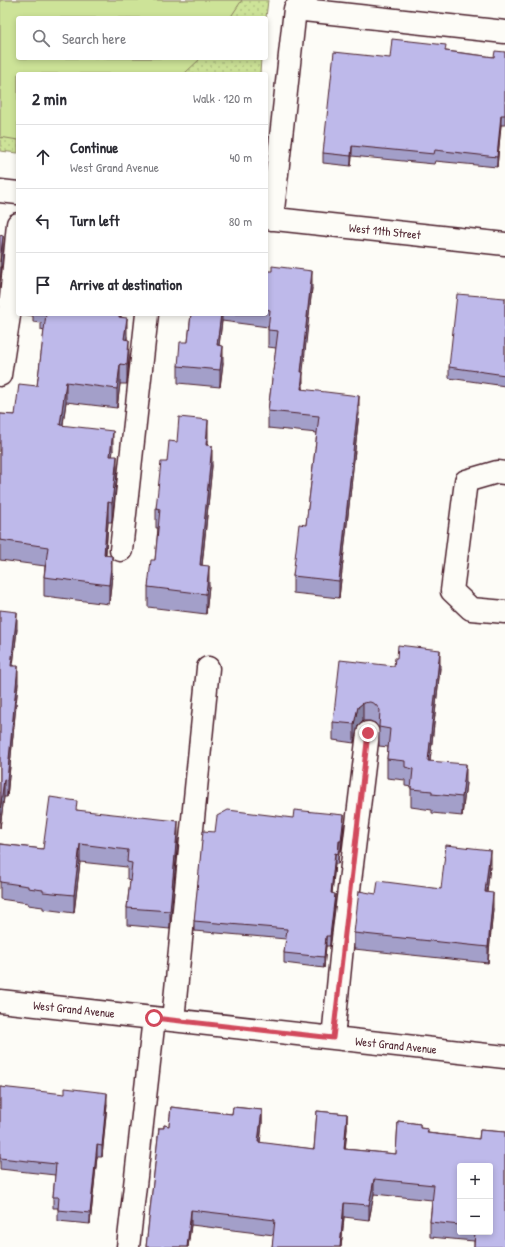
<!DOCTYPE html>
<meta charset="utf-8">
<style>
body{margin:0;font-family:"Patrick Hand",sans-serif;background:#f7f7f7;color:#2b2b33}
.controls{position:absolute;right:12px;bottom:12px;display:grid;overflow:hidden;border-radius:4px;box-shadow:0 2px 6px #0003}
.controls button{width:36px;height:36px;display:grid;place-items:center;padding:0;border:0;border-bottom:1px solid #e1e1e2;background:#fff;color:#2b2b33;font:20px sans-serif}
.stop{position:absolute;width:12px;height:12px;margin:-9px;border:3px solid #d1495b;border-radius:50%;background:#fff}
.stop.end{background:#d1495b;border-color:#fff;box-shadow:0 1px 4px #0008}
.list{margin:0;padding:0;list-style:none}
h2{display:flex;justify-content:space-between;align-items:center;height:52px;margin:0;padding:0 16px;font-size:17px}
h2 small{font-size:13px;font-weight:400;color:#7c7c81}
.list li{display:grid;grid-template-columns:26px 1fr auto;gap:12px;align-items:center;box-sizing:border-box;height:64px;padding:0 16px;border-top:1px solid #e1e1e2}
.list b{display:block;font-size:15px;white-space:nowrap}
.list p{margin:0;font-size:13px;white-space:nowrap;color:#7c7c81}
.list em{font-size:13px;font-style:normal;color:#7c7c81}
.icon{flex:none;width:22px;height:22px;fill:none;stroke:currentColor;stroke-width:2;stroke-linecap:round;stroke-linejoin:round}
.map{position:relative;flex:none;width:505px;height:1247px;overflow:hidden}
.search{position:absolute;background:#fff;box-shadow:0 2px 6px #0003;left:16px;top:16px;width:252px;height:44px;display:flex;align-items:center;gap:10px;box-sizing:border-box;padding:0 14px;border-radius:4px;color:#7c7c81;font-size:15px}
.panel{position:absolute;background:#fff;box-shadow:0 2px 6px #0003;left:16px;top:72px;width:252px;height:244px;border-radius:4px}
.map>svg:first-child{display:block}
.grass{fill:url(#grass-dots);stroke:#8c8162}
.pitch{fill:#cde398;stroke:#8c8162}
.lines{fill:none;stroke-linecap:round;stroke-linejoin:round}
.minor-casing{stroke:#4a1f2b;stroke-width:25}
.minor{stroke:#fdfcf7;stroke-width:22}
.wall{fill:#a39fc9;stroke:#4a1f2b;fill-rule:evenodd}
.shaded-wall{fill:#8582a4;stroke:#4a1f2b}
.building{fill:#beb9ea;stroke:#4a1f2b}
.route{stroke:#d1495b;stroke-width:5}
.labels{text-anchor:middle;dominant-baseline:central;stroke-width:3;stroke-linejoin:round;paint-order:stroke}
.street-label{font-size:12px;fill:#4a1f2b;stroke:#fdfcf7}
</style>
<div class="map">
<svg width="505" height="1247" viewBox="0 0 505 1247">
<defs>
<pattern id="grass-dots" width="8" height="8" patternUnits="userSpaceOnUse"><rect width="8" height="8" fill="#cde398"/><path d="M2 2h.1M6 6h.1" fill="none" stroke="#b2c283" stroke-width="1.8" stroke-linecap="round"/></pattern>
</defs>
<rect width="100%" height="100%" fill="#fdfcf7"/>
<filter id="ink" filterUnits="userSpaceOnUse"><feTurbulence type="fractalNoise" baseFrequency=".025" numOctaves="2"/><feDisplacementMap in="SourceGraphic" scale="8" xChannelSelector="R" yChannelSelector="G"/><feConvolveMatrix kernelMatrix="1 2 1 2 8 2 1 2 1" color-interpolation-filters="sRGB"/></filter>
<g filter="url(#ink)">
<path class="grass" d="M 0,0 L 268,0 L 266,18 L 18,18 L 18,58 L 261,58 L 260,74 L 18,74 L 18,153 L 0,151 Z"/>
<path class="pitch" d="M 0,0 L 242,0 L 230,18 L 18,18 L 18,58 L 201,58 L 184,74 L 18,74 L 18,140 L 0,137 Z"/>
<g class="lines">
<defs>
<path id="minor" d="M 0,191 L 18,193
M 266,218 L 505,244
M 272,219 L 295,9 L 505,32
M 0,375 L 10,309 L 18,224
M 505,473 L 497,472 L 466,481 L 452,591 L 471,609 L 505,612
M 121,550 L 147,314
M 0,1001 L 505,1057
M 173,1020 L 208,668
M 333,1038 L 342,947 L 368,733
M 128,1247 L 154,1018"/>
</defs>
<use href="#minor" class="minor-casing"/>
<use href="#minor" class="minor"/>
</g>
<path class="wall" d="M 446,51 L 494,57 L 505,52 L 505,125 L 501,125 L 497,167 L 435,161 L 434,164 L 352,156 L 351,166 L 323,163 L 323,153 L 390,58 Z
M 266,271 L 312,288 L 302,372 L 303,390 L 359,413 L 339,598 L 293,593 L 293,576 L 306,525 L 317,433 L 268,428 L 268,411 L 276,348 L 268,347 L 268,327 L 222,321 L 219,345 L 223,363 L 220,387 L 178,383 L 178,366 L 188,342 L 191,314 L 266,314 Z
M 505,298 L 505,386 L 449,378 L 449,367 Z
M 22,314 L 121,314 L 121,317 L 127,337 L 129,359 L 127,384 L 120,384 L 117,408 L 66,402 L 63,425 L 113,450 L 112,456 L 117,475 L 112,522 L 108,522 L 106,555 L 112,575 L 109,604 L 44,596 L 44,577 L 45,566 L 0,560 L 0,414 L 15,415 L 37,386 L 44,331 L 41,330 L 41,323 L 33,322 L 33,316 Z
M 208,440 L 208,445 L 212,466 L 202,566 L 209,586 L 206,614 L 148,607 L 148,587 L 155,560 L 158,528 L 156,528 L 156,508 L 167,462 L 177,442 Z
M 0,610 L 17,629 L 13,666 L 18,684 L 7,797 L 4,797 L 0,828 Z
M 394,666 L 440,668 L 430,761 L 466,783 L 462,816 L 432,813 L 432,810 L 411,807 L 411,787 L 405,786 L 405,780 L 387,778 L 387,759 L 388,747 L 379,746 L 379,728 L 375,723 L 370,721 L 363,721 L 358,725 L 354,743 L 333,740 L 333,722 Z
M 77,810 L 178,839 L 170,929 L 127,925 L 127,908 L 130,880 L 127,879 L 127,867 L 80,862 L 74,913 L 43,909 L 43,907 L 28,905 L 28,903 L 0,899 L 0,844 L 43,849 Z
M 344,825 L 341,851 L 339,851 L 338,864 L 335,864 L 332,893 L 335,904 L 330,946 L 326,946 L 324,968 L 284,963 L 284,953 L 286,939 L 194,931 L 194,921 L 215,832 Z
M 490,866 L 487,892 L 493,909 L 488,963 L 354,949 L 354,933 L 376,894 L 441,889 Z
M 0,1087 L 107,1104 L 102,1157 L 97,1157 L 90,1224 L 58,1221 L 58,1208 L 53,1208 L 53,1197 L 55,1175 L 0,1169 Z
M 171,1107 L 232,1114 L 233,1107 L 262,1110 L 262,1124 L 260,1143 L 314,1149 L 317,1111 L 347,1114 L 347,1129 L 345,1149 L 396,1154 L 398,1121 L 420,1124 L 420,1128 L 428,1129 L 428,1133 L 479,1139 L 480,1130 L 505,1132 L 505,1247 L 474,1247 L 474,1241 L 430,1237 L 430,1222 L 432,1200 L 374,1194 L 369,1220 L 344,1217 L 341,1247 L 272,1247 L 274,1235 L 191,1225 L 188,1247 L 146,1247 L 159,1128 L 164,1128 L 164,1125 L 169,1126 ZM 460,1166 L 490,1166 L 490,1232 L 460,1232 Z"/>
<path class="shaded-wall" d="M 501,115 L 501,125 L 497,167 L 497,157 Z
M 352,146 L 352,156 L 351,166 L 351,156 Z
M 3,236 L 3,255 L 0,281 L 0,262 Z
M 312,271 L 312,288 L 301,389 L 301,372 Z
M 119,314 L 121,314 L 119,336 Z
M 221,314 L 222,314 L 222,321 L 217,362 L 217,345 Z
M 127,318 L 127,337 L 124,358 L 124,339 Z
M 129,340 L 129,359 L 127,384 L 127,365 Z
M 223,346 L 223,363 L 220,387 L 220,370 Z
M 120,364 L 120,384 L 117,408 L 117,389 Z
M 303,372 L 303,389 L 301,389 Z
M 66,382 L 66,402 L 60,444 L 60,425 Z
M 359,396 L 359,413 L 339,598 L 339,581 Z
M 208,420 L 208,440 L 206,465 L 206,445 Z
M 113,431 L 113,450 L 110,475 L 110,456 Z
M 212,446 L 212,466 L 200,585 L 200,565 Z
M 117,456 L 117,475 L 112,522 L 112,503 Z
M 108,502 L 108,522 L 104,574 L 104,555 Z
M 112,556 L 112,575 L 109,604 L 109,585 Z
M 209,566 L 209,586 L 206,614 L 206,594 Z
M 17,612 L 17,629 L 11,683 L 11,666 Z
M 440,650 L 440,668 L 428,779 L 428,761 Z
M 18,666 L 18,684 L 7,797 L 7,780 Z
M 363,703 L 363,721 L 358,725 L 354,743 L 354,724 L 358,707 Z
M 466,764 L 466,783 L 462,816 L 462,797 Z
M 4,779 L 4,797 L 0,828 L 0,811 Z
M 344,815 L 344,825 L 341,851 L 341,841 Z
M 178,821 L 178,839 L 170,929 L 170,911 Z
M 339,841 L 339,851 L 338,864 L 338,854 Z
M 80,844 L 80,862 L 74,913 L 74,895 Z
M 490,850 L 490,866 L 485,908 L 485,892 Z
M 335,853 L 335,864 L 331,904 L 331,893 Z
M 493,893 L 493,909 L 488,963 L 488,947 Z
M 335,894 L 335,904 L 330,946 L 330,936 Z
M 326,936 L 326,946 L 324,968 L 324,957 Z
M 107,1093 L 107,1104 L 102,1157 L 102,1146 Z
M 262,1110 L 262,1124 L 258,1157 L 258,1142 Z
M 347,1114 L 347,1129 L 344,1163 L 344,1149 Z
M 97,1145 L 97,1157 L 90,1224 L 90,1213 Z
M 374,1179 L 374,1194 L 369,1220 L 369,1205 Z
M 344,1203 L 344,1217 L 341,1247 L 340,1247 Z
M 191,1210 L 191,1225 L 188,1247 L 187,1247 Z"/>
<path class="building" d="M 392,39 L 446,45 L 445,51 L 494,57 L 495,51 L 505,52 L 505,115 L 501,115 L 497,157 L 435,150 L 434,154 L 352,146 L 351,156 L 323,153 L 334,52 L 390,58 Z
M 0,235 L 3,236 L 0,262 Z
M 272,266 L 312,271 L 301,372 L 303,372 L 301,389 L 359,396 L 339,581 L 293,576 L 299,524 L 306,525 L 319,416 L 268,411 L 278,331 L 268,330 L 270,310 L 266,309 L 266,271 L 272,271 Z
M 457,294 L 505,298 L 505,375 L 449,367 Z
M 46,314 L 119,314 L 119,317 L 127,318 L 124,339 L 129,340 L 127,365 L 120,364 L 117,389 L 66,382 L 60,425 L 113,431 L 110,456 L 117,456 L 112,503 L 108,502 L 104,555 L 112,556 L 109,585 L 44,577 L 48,547 L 0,540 L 0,414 L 15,415 L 19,384 L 37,386 Z
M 191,314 L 221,314 L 217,345 L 223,346 L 220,370 L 178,366 L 180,342 L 188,342 Z
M 179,417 L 208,420 L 206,445 L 212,446 L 200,565 L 209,566 L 206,594 L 148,587 L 151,560 L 155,560 L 160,509 L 156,508 L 161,462 L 167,462 L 169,441 L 177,442 Z
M 0,610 L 17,612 L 11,666 L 18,666 L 7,780 L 4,779 L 0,811 Z
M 398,645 L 440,650 L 428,761 L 466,764 L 462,797 L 432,794 L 432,791 L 411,789 L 413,769 L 405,767 L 405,761 L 387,759 L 390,729 L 379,727 L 380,710 L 375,704 L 370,702 L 363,703 L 358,707 L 354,724 L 333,722 L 340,660 L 394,666 L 395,658 L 397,658 Z
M 50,797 L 77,801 L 76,810 L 178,821 L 170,911 L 127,908 L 132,863 L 127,862 L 128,850 L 80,844 L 74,895 L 43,892 L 43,890 L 28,888 L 28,886 L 0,882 L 0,844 L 43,849 Z
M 228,810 L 293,818 L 294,810 L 344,815 L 341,841 L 339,841 L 338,854 L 335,853 L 331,893 L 335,894 L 330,936 L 326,936 L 324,957 L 284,953 L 287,929 L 194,921 L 203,831 L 215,832 L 217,816 Z
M 446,845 L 490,850 L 485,892 L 493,893 L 488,947 L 354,933 L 359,891 L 376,894 L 378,881 L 441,889 Z
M 0,1087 L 65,1094 L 65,1088 L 107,1093 L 102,1146 L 97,1145 L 90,1213 L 58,1210 L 59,1197 L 53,1197 L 56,1164 L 0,1158 Z
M 171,1107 L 232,1114 L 233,1107 L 262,1110 L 258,1142 L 314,1149 L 317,1111 L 347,1114 L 344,1149 L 396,1154 L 398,1121 L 420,1124 L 420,1128 L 428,1129 L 427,1133 L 479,1139 L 480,1130 L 505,1132 L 505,1247 L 474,1247 L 475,1232 L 490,1232 L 490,1166 L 460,1166 L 460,1225 L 430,1222 L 434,1185 L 374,1179 L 369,1205 L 344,1203 L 340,1247 L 272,1247 L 275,1220 L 191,1210 L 187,1247 L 146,1247 L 159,1128 L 164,1128 L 164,1125 L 169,1126 Z"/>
</g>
<g class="lines" filter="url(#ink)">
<path class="route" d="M 154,1018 L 333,1038 L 368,733"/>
</g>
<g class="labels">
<g class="street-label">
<text transform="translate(385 231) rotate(6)">West 11th Street</text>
<text transform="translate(74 1009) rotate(6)">West Grand Avenue</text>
<text transform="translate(396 1045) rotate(6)">West Grand Avenue</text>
</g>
</g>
</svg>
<div class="controls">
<button>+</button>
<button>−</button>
</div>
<div class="stop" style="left:154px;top:1018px"></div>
<div class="stop end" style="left:368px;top:733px"></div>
<div class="search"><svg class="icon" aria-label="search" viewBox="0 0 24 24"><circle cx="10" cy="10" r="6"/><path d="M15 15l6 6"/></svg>Search here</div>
<section class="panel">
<h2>2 min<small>Walk · 120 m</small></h2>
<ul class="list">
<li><svg class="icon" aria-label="ahead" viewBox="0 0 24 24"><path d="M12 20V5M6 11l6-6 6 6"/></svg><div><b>Continue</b><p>West Grand Avenue</p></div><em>40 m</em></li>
<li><svg class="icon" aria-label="left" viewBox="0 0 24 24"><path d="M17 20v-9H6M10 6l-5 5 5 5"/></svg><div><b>Turn left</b></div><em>80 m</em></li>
<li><svg class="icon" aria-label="arrive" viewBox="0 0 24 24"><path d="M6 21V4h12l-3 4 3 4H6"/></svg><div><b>Arrive at destination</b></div></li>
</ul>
</section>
</div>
